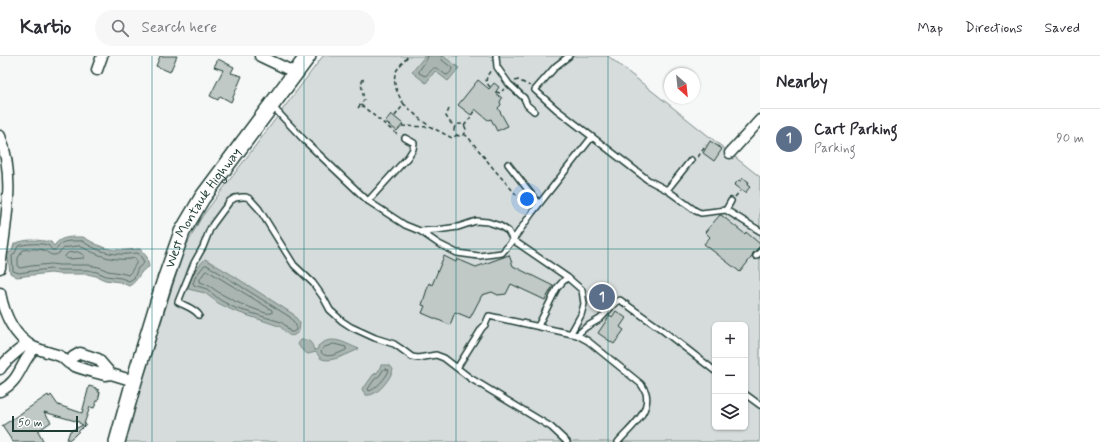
<!DOCTYPE html>
<meta charset="utf-8">
<style>
body{margin:0;font-family:Mynerve,sans-serif;background:#f7f7f7;color:#2b2b33}
.controls{position:absolute;right:12px;bottom:12px;display:grid;overflow:hidden;border-radius:6px;box-shadow:0 1px 3px #0004}
.controls button{width:36px;height:36px;display:grid;place-items:center;padding:0;border:0;border-bottom:1px solid #e1e1e2;background:#fff;color:#2b2b33;font:20px sans-serif}
.compass{position:absolute;left:664px;top:12px;width:36px;height:36px;border-radius:50%;background:#fff;box-shadow:0 1px 3px #0004;rotate:153deg}
.scale{position:absolute;left:12px;bottom:10px;width:66px;box-sizing:border-box;padding-left:4px;border:2px solid #1f3d34;border-top:0;font-size:11px;line-height:14px;white-space:nowrap;color:#1f3d34;-webkit-text-stroke:3px #fff;paint-order:stroke}
.you{position:absolute;left:527px;top:143px;width:14px;height:14px;margin:-10px;border:3px solid #fff;border-radius:50%;background:#1a73e8;box-shadow:0 0 0 6px #1a73e833}
.badge{display:grid;place-items:center;width:26px;height:26px;border-radius:50%;background:#c8321e;color:#fff;font-size:13px;font-weight:700}
.pin{position:absolute;translate:-50% -50%;border:2px solid #fff;box-shadow:0 1px 4px #0006}
.list{margin:0;padding:0;list-style:none}
h2{display:flex;justify-content:space-between;align-items:center;height:52px;margin:0;padding:0 16px;font-size:17px}
h2 small{font-size:13px;font-weight:400;color:#7c7c81}
.list li{display:grid;grid-template-columns:26px 1fr auto;gap:12px;align-items:center;box-sizing:border-box;height:60px;padding:0 16px;border-top:1px solid #e1e1e2}
.list b{display:block;font-size:15px;white-space:nowrap}
.list p{margin:0;font-size:13px;white-space:nowrap;color:#7c7c81}
.list em{font-size:13px;font-style:normal;color:#7c7c81}
.icon{flex:none;width:22px;height:22px;fill:none;stroke:currentColor;stroke-width:2;stroke-linecap:round;stroke-linejoin:round}
.map{position:relative;flex:none;width:760px;height:386px;overflow:hidden}
header{display:flex;align-items:center;gap:24px;box-sizing:border-box;height:56px;padding:0 20px;background:#fff;border-bottom:1px solid #e1e1e2}
header strong{font-size:19px}
nav{display:flex;gap:22px;margin-inline-start:auto;font-size:14px}
.search{width:280px;height:36px;background:#f7f7f7;display:flex;align-items:center;gap:10px;box-sizing:border-box;padding:0 14px;border-radius:22px;color:#7c7c81;font-size:15px}
main{display:flex}
aside{flex:1;background:#fff}
.map>svg:first-child{display:block}
.green{fill:#d6dcdb;stroke:#7a8c88;fill-rule:evenodd}
.water{fill:#aab5b1;stroke:#72857f}
.lines{fill:none;stroke-linecap:round;stroke-linejoin:round}
.shore{stroke:#576d66;stroke-width:1}
.building{fill:#c0c9c6;stroke:#1f3d34}
.service-casing{stroke:#1f3d34;stroke-width:8}
.minor-casing{stroke:#1f3d34;stroke-width:13}
.primary-casing{stroke:#1f3d34;stroke-width:18}
.path{stroke:#1f3d34;stroke-width:1.5;stroke-dasharray:4 3;stroke-linecap:butt}
.service{stroke:#fff;stroke-width:5}
.minor{stroke:#fff;stroke-width:10}
.primary{stroke:#fff;stroke-width:15}
.grid{fill:none;stroke:#0f766e;stroke-width:1;stroke-opacity:0.55}
.labels{text-anchor:middle;dominant-baseline:central;stroke-width:4;stroke-linejoin:round;paint-order:stroke}
.street-label{font-size:14px;fill:#1f3d34;stroke:#fff}
</style>
<header>
<strong>Kartio</strong>
<div class="search"><svg class="icon" aria-label="search" viewBox="0 0 24 24"><circle cx="10" cy="10" r="6"/><path d="M15 15l6 6"/></svg>Search here</div>
<nav><a>Map</a><a>Directions</a><a>Saved</a></nav>
</header>
<main>
<div class="map">
<svg width="760" height="386" viewBox="0 0 760 386">
<rect width="100%" height="100%" fill="#f6f7f7"/>
<filter id="ink" filterUnits="userSpaceOnUse"><feTurbulence type="fractalNoise" baseFrequency=".025" numOctaves="2"/><feDisplacementMap in="SourceGraphic" scale="8" xChannelSelector="R" yChannelSelector="G"/><feConvolveMatrix kernelMatrix="1 2 1 2 8 2 1 2 1" color-interpolation-filters="sRGB"/></filter>
<g filter="url(#ink)">
<path class="green" d="M 323,0 L 608,0 L 755,117 L 760,121 L 760,386 L 123,386 L 184,194 L 201,162 ZM 715,269 L 745,269 L 745,371 L 715,371 Z"/>
<path class="water" d="M 425,0 L 443,0 L 459,12 L 448,25 L 435,15 L 426,27 L 412,16 Z
M 83,181 C 94,187 105,194 118,194 C 125,195 133,193 140,193 L 147,201 L 149,211 C 139,214 139,225 129,230 L 120,226 L 105,224 L 96,220 L 87,218 L 58,218 L 51,217 L 32,219 L 17,221 L 10,217 L 8,202 L 5,203 L 0,196 L 8,197 L 12,195 L 14,188 C 27,182 38,184 51,186 L 54,190 C 60,180 72,181 83,181 Z
M 205,203 L 229,217 L 293,258 L 300,267 L 299,275 C 289,286 287,275 279,270 L 234,255 L 218,247 L 205,237 L 188,233 C 189,220 196,213 205,203 Z
M 301,284 C 310,283 312,287 314,294 L 318,293 L 318,290 C 332,278 344,287 359,293 C 350,297 331,307 322,303 C 319,302 318,298 316,296 L 308,298 C 303,296 300,292 298,288 Z
M 381,309 C 387,309 391,308 393,314 C 390,323 377,341 366,339 L 363,335 L 362,333 L 363,331 L 366,329 L 373,319 L 378,316 Z"/>
<g class="lines">
<path class="shore" d="M 428,0 L 427,3 L 419,15 L 419,17 L 425,20 C 437,12 430,7 446,19 C 449,19 452,15 452,12 L 442,4 L 441,0
M 82,185 C 92,192 106,198 119,198 C 125,199 132,197 138,197 L 143,204 L 144,207 L 138,212 L 134,222 L 129,225 L 121,222 L 106,220 L 97,216 L 87,214 L 59,214 L 51,213 L 32,215 L 19,217 L 13,215 L 12,200 L 15,197 L 18,190 C 24,188 43,186 49,190 C 52,192 49,194 54,194 C 58,194 58,190 60,188 C 65,184 76,185 82,185 Z
M 80,190 C 92,196 105,203 119,203 C 124,204 130,203 135,202 L 137,206 C 134,210 132,216 128,219 L 121,217 L 108,215 L 99,211 L 88,209 L 59,209 L 51,208 L 31,210 L 20,212 L 18,211 L 18,202 L 23,194 C 29,193 40,192 45,195 C 46,195 47,196 48,197 C 55,202 60,197 64,192 Z
M 78,196 L 84,199 L 84,202 L 69,203 L 65,202 L 65,200 L 68,197 Z
M 205,209 L 207,209 L 290,261 L 296,269 L 296,274 L 293,276 L 290,276 L 286,270 L 281,266 L 235,252 L 220,244 L 207,233 L 194,229 L 193,227 L 196,220 Z
M 206,215 L 208,215 L 272,254 L 272,257 C 268,258 262,256 257,254 C 246,250 235,246 225,240 C 215,235 212,230 200,226 L 200,223 Z
M 334,288 L 346,291 L 346,294 C 339,297 326,304 321,296 L 323,292 Z
M 385,313 L 389,314 C 387,321 375,334 369,335 L 368,333 L 374,324 L 380,319 L 383,314 Z"/>
</g>
<path class="building" d="M 160,0 L 177,0 L 170,16 L 156,10 Z
M 218,3 L 234,11 L 231,17 L 242,20 L 231,46 L 220,40 L 218,44 L 210,40 L 223,14 L 214,11 Z
M 478,24 L 489,33 L 494,27 L 499,31 L 495,37 L 502,42 L 500,46 L 501,49 L 498,52 L 508,70 L 497,75 L 491,63 L 488,64 L 475,53 L 471,59 L 458,49 Z
M 391,58 L 403,68 L 397,75 L 385,66 Z
M 710,85 L 722,93 L 714,105 L 703,97 Z
M 743,122 L 749,126 L 747,129 L 750,131 L 745,137 L 734,129 L 739,124 L 741,125 Z
M 720,159 L 721,159 L 745,178 L 746,176 L 760,188 L 760,190 L 753,197 L 751,202 L 740,216 L 704,188 L 710,181 L 705,176 Z
M 509,199 L 513,210 L 553,230 L 545,244 L 511,228 L 506,238 L 498,239 L 492,236 L 482,239 L 470,262 L 455,256 L 450,269 L 422,257 L 425,250 L 422,249 L 429,227 L 432,229 L 444,200 L 456,206 L 457,203 L 476,211 Z
M 616,255 L 626,262 L 620,271 L 624,274 L 614,288 L 598,277 L 610,259 L 612,261 Z
M 89,330 L 96,332 L 96,333 L 99,334 L 98,336 L 100,336 L 98,345 L 97,345 L 94,352 L 90,351 L 84,368 L 86,368 L 74,380 L 66,386 L 70,375 L 83,369 L 79,367 L 79,366 L 44,356 L 51,366 L 38,375 L 44,386 L 13,386 L 2,370 L 48,339 L 49,341 L 51,339 L 58,349 L 82,357 Z"/>
<g class="lines">
<defs>
<path id="service" d="M 496,0 L 497,11 L 509,28 L 524,42 L 527,49 L 534,55
M 569,0 L 556,10 L 535,34 L 556,53 L 648,124 L 667,134 L 696,155 L 701,157 L 726,154
M 272,50 L 306,86 L 368,145 L 405,169 L 420,175
M 508,108 L 539,148
M 667,134 L 691,104
M 368,145 L 408,101 L 413,93 L 414,87 L 405,82
M 731,145 L 726,154 L 760,175
M 756,200 L 760,196
M 199,259 C 194,252 185,250 178,246 L 180,241 L 194,207 L 203,191 L 210,173 L 213,168 L 230,145 L 235,142 L 242,141 L 246,141 L 250,143 L 259,153 L 294,209 L 313,227 L 323,241 L 330,254 L 342,265 L 351,271 L 375,282 L 394,288 L 400,292 L 412,301 L 418,302 L 436,299 L 444,302 L 470,322 L 551,371 L 567,386
M 538,270 L 557,232 L 567,221
M 571,277 L 581,259 L 584,248 L 582,234 L 567,221 L 513,184 L 508,175 L 500,170 L 488,166 L 476,165 L 458,171 L 437,174 L 420,175 L 439,188 L 457,197 L 479,200 L 502,197 L 513,184 L 532,157 L 592,81
M 577,279 L 586,271 L 600,263 L 616,246 L 620,244 L 661,273 L 715,315
M 457,312 L 482,272 L 485,269 L 489,260 L 577,279 L 588,285 L 641,328 C 643,331 645,334 646,337 C 651,357 629,373 618,386
M 745,338 L 760,349"/>
<path id="minor" d="M 260,0 L 296,17
M 97,14 L 102,0
M 0,80 C 16,122 5,168 0,212
M 730,97 L 760,64
M 0,237 C 4,258 14,280 33,291 C 42,295 51,297 60,300 C 64,302 66,306 70,308 C 79,313 95,316 105,319 L 111,318
M 73,301 L 80,297 L 98,303 L 111,318 L 134,325
M 0,313 C 7,302 18,296 27,287
M 0,335 C 21,325 20,306 35,292"/>
<g id="primary">
<path id="s1" d="M 117,386 L 134,325 L 164,227 L 182,176 L 202,142 L 240,91 L 308,0"/>
</g>
</defs>
<use href="#service" class="service-casing"/>
<use href="#minor" class="minor-casing"/>
<use href="#primary" class="primary-casing"/>
<path class="path" d="M 515,25 L 518,24 L 530,30
M 490,31 L 486,26 L 487,20 L 491,14
M 496,36 L 500,37 L 504,33
M 404,48 C 398,39 393,29 395,18 C 397,12 404,5 408,0
M 361,49 L 398,79
M 358,52 L 364,44 L 361,27 L 364,22
M 449,53 L 446,60 L 449,65 L 455,71
M 395,60 L 404,48 L 421,64 L 431,71 L 452,82 L 457,79
M454 74a6 6 0 1 1 12 0a6 6 0 1 1-12 0Z
M 402,70 L 431,71
M 464,70 L 476,54
M 464,78 L 468,81 L 493,112 L 527,151
M 698,101 L 706,89
M 735,141 L 740,135"/>
<use href="#service" class="service"/>
<use href="#minor" class="minor"/>
<use href="#primary" class="primary"/>
</g>
</g>
<path class="grid" d="M 152,0 L 152,386M 304,0 L 304,386M 456,0 L 456,386M 608,0 L 608,386M 0,193 L 760,193"/>
<g class="labels">
<g class="street-label">
<text stroke="none"><textPath href="#s1" startOffset="251">West Montauk Highway</textPath></text>
</g>
</g>
</svg>
<div class="controls">
<button>+</button>
<button>−</button>
<button><svg class="icon" aria-label="layers" viewBox="0 0 24 24"><path d="M12 4l9 5-9 5-9-5zM3 14l9 5 9-5"/></svg></button>
</div>
<svg class="compass" viewBox="-18 -18 36 36"><path d="M0-13l5 13h-10z" fill="#e53935"/><path d="M0 13l5-13h-10z" fill="#7c7c81"/></svg>
<div class="scale">50 m</div>
<div class="you"></div>
<div class="pin badge" style="left:602px;top:241px;background:#5c6f8a">1</div>
</div>
<aside>
<h2>Nearby<small></small></h2>
<ul class="list">
<li><span class="badge" style="background:#5c6f8a">1</span><div><b>Cart Parking</b><p>Parking</p></div><em>90 m</em></li>
</ul>
</aside>
</main>
